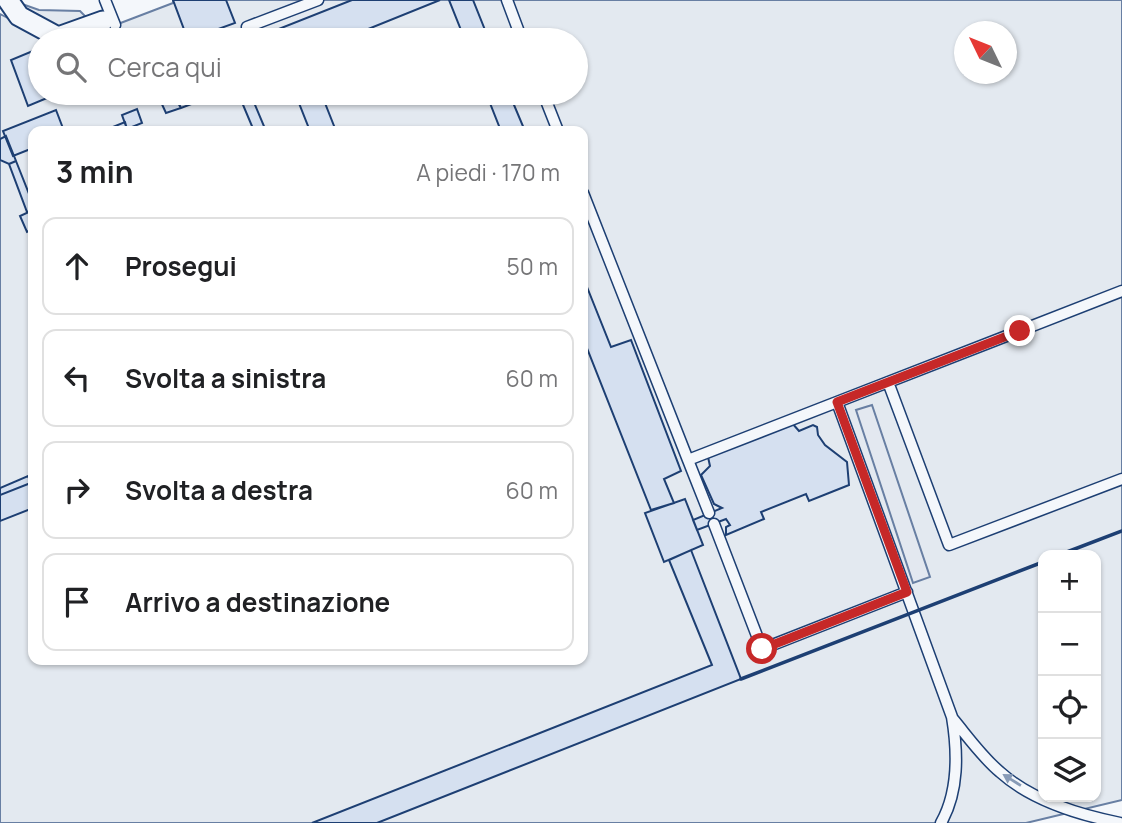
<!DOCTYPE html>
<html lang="it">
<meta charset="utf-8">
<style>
body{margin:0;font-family:Manrope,sans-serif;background:#f6f6f6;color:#202124}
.controls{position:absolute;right:21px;bottom:21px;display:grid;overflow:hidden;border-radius:14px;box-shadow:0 2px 5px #0004}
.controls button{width:63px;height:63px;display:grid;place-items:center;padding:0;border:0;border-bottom:2px solid #e0e0e0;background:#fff;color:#202124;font:35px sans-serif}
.compass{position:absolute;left:954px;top:21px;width:63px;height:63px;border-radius:50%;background:#fff;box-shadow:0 2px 5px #0004;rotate:313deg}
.stop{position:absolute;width:21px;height:21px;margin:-16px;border:5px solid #c62828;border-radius:50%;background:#fff}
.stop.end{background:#c62828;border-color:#fff;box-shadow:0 2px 7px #0008}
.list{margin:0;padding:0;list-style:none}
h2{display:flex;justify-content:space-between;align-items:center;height:91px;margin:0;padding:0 28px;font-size:30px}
h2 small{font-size:23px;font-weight:400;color:#757577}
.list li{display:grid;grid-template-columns:46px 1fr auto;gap:21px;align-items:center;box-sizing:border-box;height:98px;margin:0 14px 14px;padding:0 14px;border:2px solid #e0e0e0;border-radius:14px}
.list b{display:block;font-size:26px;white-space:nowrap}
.list em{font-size:23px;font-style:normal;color:#757577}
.icon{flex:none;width:38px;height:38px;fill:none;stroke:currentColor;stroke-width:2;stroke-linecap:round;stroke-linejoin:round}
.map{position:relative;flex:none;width:1122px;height:823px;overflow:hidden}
.search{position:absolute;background:#fff;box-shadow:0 2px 5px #0004;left:28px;top:28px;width:560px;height:77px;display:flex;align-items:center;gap:18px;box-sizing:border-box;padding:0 24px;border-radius:38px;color:#757577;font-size:26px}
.panel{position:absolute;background:#fff;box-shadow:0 2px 5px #0004;left:28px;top:126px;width:560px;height:539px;border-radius:14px}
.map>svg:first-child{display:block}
.green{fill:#e3e9f0;stroke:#687fa3;stroke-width:2;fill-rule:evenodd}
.parking{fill:#e3e8f0;stroke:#687fa3;stroke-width:2}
.building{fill:#d5e0f0;stroke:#1d3f73;stroke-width:2}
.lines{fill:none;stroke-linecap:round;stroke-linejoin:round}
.lane-casing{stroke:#1d3f73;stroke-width:13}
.street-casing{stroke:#1d3f73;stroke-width:23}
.lane{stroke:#f4f7fb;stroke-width:10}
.street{stroke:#f4f7fb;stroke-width:19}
.wall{stroke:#1d3f73;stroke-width:3.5}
.oneway{fill:#889bb7}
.route{stroke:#c62828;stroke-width:9}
</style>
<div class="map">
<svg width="1122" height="823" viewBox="0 0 1122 823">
<rect width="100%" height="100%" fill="#f4f7fb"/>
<path class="green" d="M 173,0 L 1122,0 L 1122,800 L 1026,823 L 0,823 L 0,14 L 51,40 L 40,40 L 40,93 L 576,93 L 576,40 L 76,40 L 173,3 ZM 964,32 L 1006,32 L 1006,74 L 964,74 ZM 33,131 L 583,131 L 583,660 L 33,660 ZM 1043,555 L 1096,555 L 1096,797 L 1043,797 Z
M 22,4 L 39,10 L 80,11 L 86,17 L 55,29 L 24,10 Z"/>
<path class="parking" d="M 872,405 L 930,577 L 913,583 L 856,410 Z"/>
<path class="building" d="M 173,0 L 226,0 L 235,23 L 188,40 Z
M 352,0 L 440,0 L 341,40 L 275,40 L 271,32 Z
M 449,0 L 473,0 L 489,40 L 465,40 Z
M 40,48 L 40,93 L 59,93 L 28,106 L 11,60 Z
M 201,93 L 220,93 L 181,108 L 178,103 Z
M 238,93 L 250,93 L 266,131 L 254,131 Z
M 295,93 L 321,93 L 336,131 L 310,131 Z
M 486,93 L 509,93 L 525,131 L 501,131 Z
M 174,94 L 181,108 L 166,113 L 160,100 Z
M 137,109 L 142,123 L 127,129 L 122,115 Z
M 56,110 L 64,131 L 33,131 L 33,148 L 13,156 L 3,131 Z
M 125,122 L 127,129 L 103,131 Z
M 6,136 L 16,161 L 9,164 L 0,160 L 0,139 Z
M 16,161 L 33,204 L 33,210 L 27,212 L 9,164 Z
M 33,210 L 33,229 L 27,232 L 20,216 Z
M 583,277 L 611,347 L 631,340 L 681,471 L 664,479 L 674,503 L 651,510 L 583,338 Z
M 792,423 L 799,431 L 813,425 L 817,427 L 818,435 L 825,445 L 847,462 L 849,485 L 809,501 L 806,494 L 761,512 L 764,519 L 726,535 L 726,527 L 730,525 L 726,519 L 697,530 L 693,520 L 722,508 L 714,504 L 701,475 L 710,466 L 708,457 Z
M 28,476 L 31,483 L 0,495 L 0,488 Z
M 33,482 L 33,508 L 0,521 L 0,495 Z
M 685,499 L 703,545 L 664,562 L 645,513 Z
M 691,550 L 741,679 L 377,823 L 312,823 L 712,665 L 669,560 Z"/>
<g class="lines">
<defs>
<path id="lane" d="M 105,0 L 115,25
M 507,0 L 522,40
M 247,27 L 318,0
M 543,93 L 558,131
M 583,193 L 688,460
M 888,382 L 949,545 L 1122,479
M 837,402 L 1122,291
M 709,513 L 688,460 L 837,402 L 952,717 C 958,753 959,791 941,823
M 714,524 L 762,649 L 907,592
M 953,719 C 968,737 982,757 1000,772 C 1031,800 1080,815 1120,823"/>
<path id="street" d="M 8,0 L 19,16 L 56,36 L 61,36 L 103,21"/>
</defs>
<use href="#lane" class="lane-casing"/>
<use href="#street" class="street-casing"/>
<use href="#lane" class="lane"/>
<use href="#street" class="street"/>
<path class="wall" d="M 1059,555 L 1122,531
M 741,679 L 1043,562"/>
</g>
<defs><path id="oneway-solid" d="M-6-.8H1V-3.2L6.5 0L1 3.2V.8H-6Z" transform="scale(1.75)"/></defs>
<use class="oneway" href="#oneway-solid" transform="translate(1012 780) rotate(-148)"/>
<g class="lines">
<path class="route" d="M 762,649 L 907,592 L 837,402 L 1020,331"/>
</g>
</svg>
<div class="controls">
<button>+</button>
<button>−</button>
<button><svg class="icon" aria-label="locate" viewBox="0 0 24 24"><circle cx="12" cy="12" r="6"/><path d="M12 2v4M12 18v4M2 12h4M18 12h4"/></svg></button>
<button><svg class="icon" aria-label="layers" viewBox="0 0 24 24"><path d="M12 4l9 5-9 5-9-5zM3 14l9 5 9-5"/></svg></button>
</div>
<svg class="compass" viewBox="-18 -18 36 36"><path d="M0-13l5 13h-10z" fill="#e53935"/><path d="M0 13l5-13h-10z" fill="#757577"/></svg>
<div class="stop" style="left:762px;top:649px"></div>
<div class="stop end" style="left:1020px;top:331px"></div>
<div class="search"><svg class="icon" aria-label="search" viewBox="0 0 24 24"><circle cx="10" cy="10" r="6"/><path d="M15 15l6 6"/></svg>Cerca qui</div>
<section class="panel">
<h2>3 min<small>A piedi · 170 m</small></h2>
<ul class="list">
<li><svg class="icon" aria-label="ahead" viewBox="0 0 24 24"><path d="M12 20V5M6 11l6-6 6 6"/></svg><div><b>Prosegui</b></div><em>50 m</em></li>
<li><svg class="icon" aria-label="left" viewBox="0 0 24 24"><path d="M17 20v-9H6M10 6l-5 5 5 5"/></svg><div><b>Svolta a sinistra</b></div><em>60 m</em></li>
<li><svg class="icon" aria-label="right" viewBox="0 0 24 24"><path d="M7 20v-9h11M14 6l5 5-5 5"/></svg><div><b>Svolta a destra</b></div><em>60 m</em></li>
<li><svg class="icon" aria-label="arrive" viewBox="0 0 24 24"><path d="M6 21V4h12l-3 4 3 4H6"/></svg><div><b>Arrivo a destinazione</b></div></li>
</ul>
</section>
</div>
